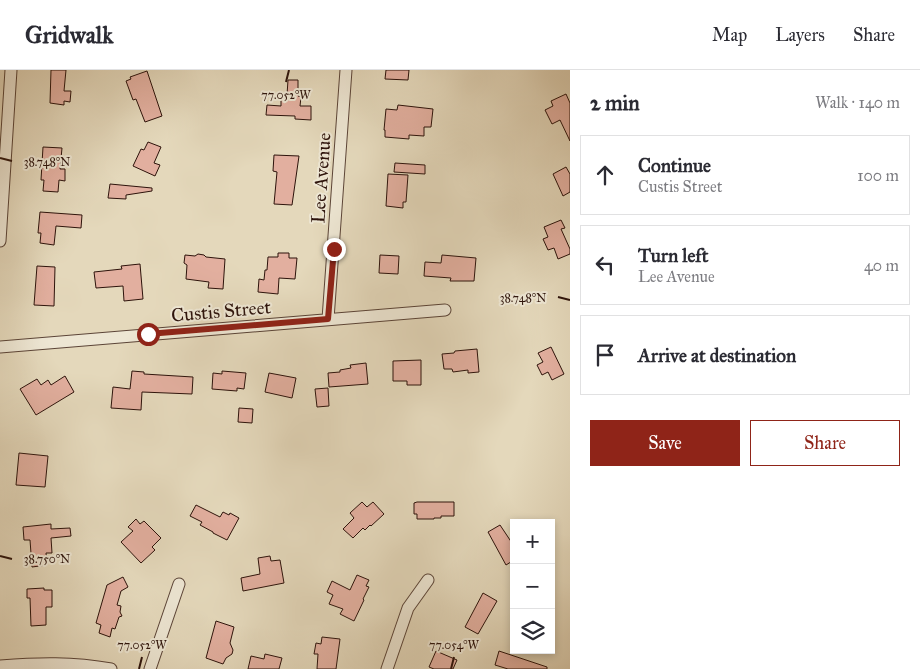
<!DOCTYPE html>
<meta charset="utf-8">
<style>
body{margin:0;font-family:"IM FELL Great Primer",serif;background:#f2f2f3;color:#2b2b33}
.controls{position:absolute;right:15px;bottom:15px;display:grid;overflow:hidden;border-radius:0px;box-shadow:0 2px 8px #0003}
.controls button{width:45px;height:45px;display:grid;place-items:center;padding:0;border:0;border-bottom:1px solid #e1e1e2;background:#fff;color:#2b2b33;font:25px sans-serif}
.stop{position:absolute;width:15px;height:15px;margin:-11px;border:4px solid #8f2418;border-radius:50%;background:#fff}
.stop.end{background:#8f2418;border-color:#fff;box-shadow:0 1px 5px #0008}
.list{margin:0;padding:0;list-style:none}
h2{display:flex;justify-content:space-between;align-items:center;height:65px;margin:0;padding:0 20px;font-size:21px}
h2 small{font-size:16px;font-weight:400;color:#7c7c81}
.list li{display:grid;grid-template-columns:32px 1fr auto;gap:15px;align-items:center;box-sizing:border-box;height:80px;margin:0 10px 10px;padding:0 10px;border:1px solid #e1e1e2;border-radius:0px}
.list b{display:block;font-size:19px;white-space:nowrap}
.list p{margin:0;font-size:16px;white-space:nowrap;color:#7c7c81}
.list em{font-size:16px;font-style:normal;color:#7c7c81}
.actions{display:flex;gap:10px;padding:15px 20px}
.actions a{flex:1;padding:11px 0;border:1px solid #8f2418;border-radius:0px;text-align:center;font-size:18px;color:#8f2418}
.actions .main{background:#8f2418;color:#fff}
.icon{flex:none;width:28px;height:28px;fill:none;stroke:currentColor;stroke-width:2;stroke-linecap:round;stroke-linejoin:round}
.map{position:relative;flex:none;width:570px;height:599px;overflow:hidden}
header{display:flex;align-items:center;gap:30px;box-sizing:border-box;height:70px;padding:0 25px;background:#fff;border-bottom:1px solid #e1e1e2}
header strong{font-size:24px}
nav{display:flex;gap:28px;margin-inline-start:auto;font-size:18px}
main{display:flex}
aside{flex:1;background:#fff}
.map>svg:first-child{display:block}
.building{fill:#e2af9f;stroke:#2d130b}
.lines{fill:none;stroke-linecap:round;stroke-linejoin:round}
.minor-casing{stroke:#5b4437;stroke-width:13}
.minor{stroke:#ede6d3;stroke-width:11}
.route{stroke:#8f2418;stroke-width:6}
.ticks{fill:none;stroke:#2d130b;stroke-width:2}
.labels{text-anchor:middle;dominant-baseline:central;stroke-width:4;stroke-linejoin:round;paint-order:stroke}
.street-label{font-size:19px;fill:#2d130b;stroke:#ede6d3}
.ticks-label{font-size:12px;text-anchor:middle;fill:#2d130b;stroke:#ede6d3;stroke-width:4;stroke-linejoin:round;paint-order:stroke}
</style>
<header>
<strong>Gridwalk</strong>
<nav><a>Map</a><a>Layers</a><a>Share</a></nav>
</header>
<main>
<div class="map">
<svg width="570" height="599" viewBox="0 0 570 599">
<rect width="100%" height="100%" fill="#e4d8bb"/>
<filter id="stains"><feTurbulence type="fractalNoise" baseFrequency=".004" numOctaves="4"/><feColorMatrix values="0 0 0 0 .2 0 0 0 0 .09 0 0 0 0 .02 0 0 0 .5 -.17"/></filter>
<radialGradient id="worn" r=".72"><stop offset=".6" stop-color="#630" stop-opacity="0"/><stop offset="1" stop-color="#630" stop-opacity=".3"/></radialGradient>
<path class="building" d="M 51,0 L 66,0 L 64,21 L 71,21 L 70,32 L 64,31 L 64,35 L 50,33 Z
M 386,0 L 409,0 L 408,10 L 385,9 Z
M 147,1 L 162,46 L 145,52 L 136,29 L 133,30 L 126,11 L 131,9 L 130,7 Z
M 288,10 L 298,10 L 298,26 L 301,27 L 300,36 L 311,36 L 311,50 L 295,49 L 295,46 L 266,45 L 267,35 L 281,36 L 281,25 L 287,25 Z
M 566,24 L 570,33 L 570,71 L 560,50 L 552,54 L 545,40 L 553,36 L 551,31 Z
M 398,35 L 433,39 L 431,57 L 424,57 L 424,66 L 409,65 L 409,69 L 385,67 L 385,60 L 384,60 L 386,39 L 397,40 Z
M 148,72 L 161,77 L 154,93 L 160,95 L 155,106 L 133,96 L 141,79 L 144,80 Z
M 43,77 L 62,78 L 60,99 L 65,99 L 65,111 L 59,110 L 58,122 L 43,121 L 44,110 L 41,110 Z
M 274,85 L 299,86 L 292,135 L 274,134 L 277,102 L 273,101 Z
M 395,93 L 425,95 L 425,104 L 394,102 Z
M 566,97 L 570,104 L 570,122 L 563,126 L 553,104 Z
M 388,104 L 408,105 L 406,132 L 403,132 L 403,138 L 386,136 Z
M 110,114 L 152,118 L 152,121 L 126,125 L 126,129 L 108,128 Z
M 40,142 L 82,145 L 81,158 L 56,156 L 54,175 L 40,173 L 41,163 L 38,163 Z
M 561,150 L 565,158 L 561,159 L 570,179 L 570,184 L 558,189 L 554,178 L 548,180 L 543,169 L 548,167 L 544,157 Z
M 278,183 L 289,183 L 289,188 L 297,188 L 295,209 L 279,208 L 278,224 L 258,222 L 259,209 L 264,210 L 265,200 L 267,200 L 268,187 L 278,187 Z
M 198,184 L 204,185 L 206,187 L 225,189 L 223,219 L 208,218 L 209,212 L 186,209 L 187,195 L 184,193 L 185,185 L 195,186 Z
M 380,185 L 399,186 L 398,204 L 379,203 Z
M 442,185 L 476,188 L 474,211 L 450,211 L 451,208 L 424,206 L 425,192 L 441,193 Z
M 140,194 L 143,229 L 124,231 L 123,216 L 96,218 L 94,202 L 122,199 L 121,196 Z
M 37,196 L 55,197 L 54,236 L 34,235 Z
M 551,277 L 564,304 L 552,310 L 548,302 L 542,305 L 537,295 L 543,292 L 538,283 Z
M 477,279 L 479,302 L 468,303 L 468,300 L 453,302 L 452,299 L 444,299 L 442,284 L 454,283 L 455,281 Z
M 421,290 L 421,315 L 407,315 L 407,311 L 393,311 L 393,291 Z
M 366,293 L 368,314 L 329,317 L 328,303 L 340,302 L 340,300 L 351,298 L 350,295 Z
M 132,301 L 144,302 L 144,304 L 193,307 L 192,324 L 142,322 L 141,340 L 111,338 L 113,317 L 130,319 Z
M 222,301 L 246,303 L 244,319 L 237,318 L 237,321 L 212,319 L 213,303 L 222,304 Z
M 269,303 L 296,308 L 292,328 L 265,322 Z
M 65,306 L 74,322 L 36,345 L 20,319 L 37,309 L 41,315 L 48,310 L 51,315 Z
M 328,318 L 329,336 L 317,337 L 315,319 Z
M 239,338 L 253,339 L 252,353 L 238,352 Z
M 19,383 L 48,386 L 45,417 L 16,415 Z
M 362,432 L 367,437 L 373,432 L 384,444 L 371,456 L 370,455 L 365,460 L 363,458 L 353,468 L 343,459 L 354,448 L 350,443 Z
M 417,432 L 454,432 L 454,446 L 441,446 L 441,448 L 434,448 L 434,449 L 417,449 L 417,444 L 414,444 L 414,433 Z
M 196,435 L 220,447 L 223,442 L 229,445 L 230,443 L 239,448 L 227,470 L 213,463 L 213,462 L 200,455 L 202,452 L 190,446 Z
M 136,449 L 140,454 L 144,451 L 161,468 L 152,477 L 155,480 L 141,493 L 121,472 L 133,461 L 128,457 Z
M 51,454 L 51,459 L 70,458 L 71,466 L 51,468 L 52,483 L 46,483 L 47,495 L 32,497 L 30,470 L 24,470 L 23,457 Z
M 500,455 L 514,476 L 514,490 L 506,495 L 488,462 Z
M 270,486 L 271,491 L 280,490 L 284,513 L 243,521 L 241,508 L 260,504 L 258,488 Z
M 357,505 L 369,510 L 366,516 L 369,517 L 363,529 L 364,530 L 354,551 L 340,544 L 343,539 L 329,534 L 333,525 L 327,522 L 332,511 L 350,520 Z
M 123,507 L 128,517 L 121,521 L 117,535 L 121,536 L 120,542 L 122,546 L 119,547 L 115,559 L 112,558 L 110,567 L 99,563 L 101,555 L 96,553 L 107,515 Z
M 44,518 L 44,520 L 52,520 L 52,537 L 46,537 L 46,555 L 31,556 L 30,528 L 27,528 L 27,519 Z
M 483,523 L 497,531 L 478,564 L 465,557 Z
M 216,551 L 234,557 L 230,573 L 233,580 L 232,584 L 226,588 L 223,594 L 206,588 Z
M 322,567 L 340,569 L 336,599 L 317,599 L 318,584 L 314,584 L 316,573 L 321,574 Z
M 436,581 L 457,590 L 453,599 L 434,599 L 429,597 Z
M 499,581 L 547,597 L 547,599 L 508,599 L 495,595 Z
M 265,584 L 282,588 L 279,599 L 248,599 L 251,586 L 264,589 Z"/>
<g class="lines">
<defs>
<path id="minor" d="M 0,171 L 11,0
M 328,249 L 346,0
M 0,277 L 445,240
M 0,596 C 38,593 73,592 111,599
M 150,599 L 179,514
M 387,599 L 408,538 L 428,510"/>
</defs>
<use href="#minor" class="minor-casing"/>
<use href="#minor" class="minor"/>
</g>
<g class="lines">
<path class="route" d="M 148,264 L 328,249 L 334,179"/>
</g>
<path class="ticks" d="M 286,12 L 289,0M 0,88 L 12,91M 558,227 L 570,230M 0,486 L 12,489M 139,599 L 142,587M 451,599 L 454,587"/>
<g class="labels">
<g class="street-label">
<text transform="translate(321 108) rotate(-86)">Lee Avenue</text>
<text transform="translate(221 241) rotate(-5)">Custis Street</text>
</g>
</g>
<g class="ticks-label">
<text x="286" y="29">77.052°W</text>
<text x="47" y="96">38.748°N</text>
<text x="523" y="232">38.748°N</text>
<text x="47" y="493">38.750°N</text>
<text x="142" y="579">77.052°W</text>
<text x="454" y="579">77.054°W</text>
</g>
<rect width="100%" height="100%" filter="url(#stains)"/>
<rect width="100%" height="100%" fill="url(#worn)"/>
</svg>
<div class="controls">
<button>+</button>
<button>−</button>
<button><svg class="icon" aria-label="layers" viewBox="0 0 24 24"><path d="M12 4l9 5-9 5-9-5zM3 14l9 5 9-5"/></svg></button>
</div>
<div class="stop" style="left:148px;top:264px"></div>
<div class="stop end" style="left:334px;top:179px"></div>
</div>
<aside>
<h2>2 min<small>Walk · 140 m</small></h2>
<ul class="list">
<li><svg class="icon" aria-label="ahead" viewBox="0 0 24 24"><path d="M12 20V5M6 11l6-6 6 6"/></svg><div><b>Continue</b><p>Custis Street</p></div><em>100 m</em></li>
<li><svg class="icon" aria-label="left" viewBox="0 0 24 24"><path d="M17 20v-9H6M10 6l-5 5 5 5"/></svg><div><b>Turn left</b><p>Lee Avenue</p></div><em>40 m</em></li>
<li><svg class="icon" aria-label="arrive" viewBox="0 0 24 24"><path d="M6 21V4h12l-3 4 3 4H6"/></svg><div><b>Arrive at destination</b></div></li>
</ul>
<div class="actions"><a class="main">Save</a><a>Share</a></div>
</aside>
</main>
